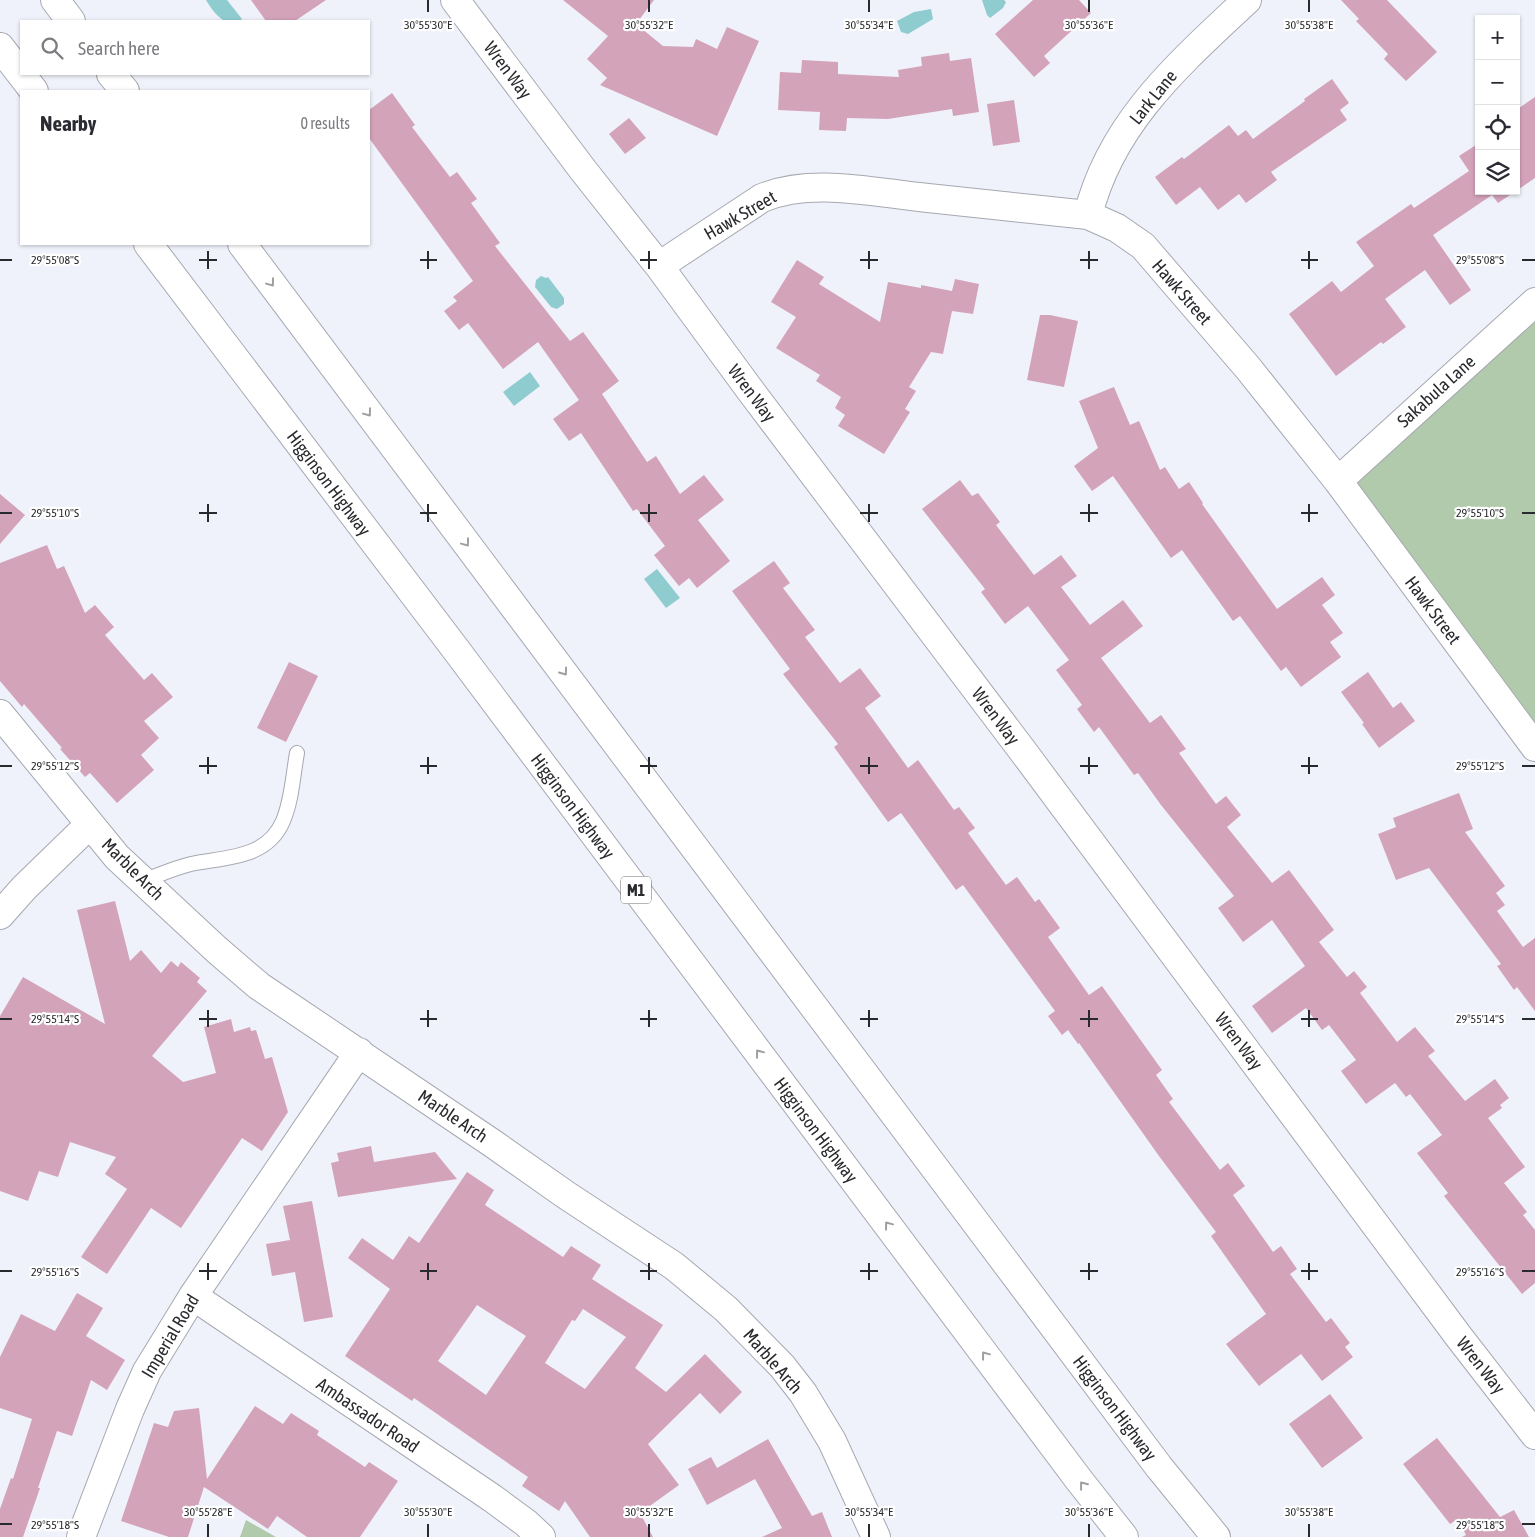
<!DOCTYPE html>
<meta charset="utf-8">
<style>
body{margin:0;font-family:"Asap Condensed",sans-serif;background:#f2f2f3;color:#2b2b33}
.controls{position:absolute;right:15px;top:15px;display:grid;overflow:hidden;border-radius:0px;box-shadow:0 1px 4px #0004}
.controls button{width:45px;height:45px;display:grid;place-items:center;padding:0;border:0;border-bottom:1px solid #e1e1e2;background:#fff;color:#2b2b33;font:25px sans-serif}
.list{margin:0;padding:0;list-style:none}
h2{display:flex;justify-content:space-between;align-items:center;height:65px;margin:0;padding:0 20px;font-size:21px}
h2 small{font-size:16px;font-weight:400;color:#7c7c81}
.icon{flex:none;width:28px;height:28px;fill:none;stroke:currentColor;stroke-width:2;stroke-linecap:round;stroke-linejoin:round}
.map{position:relative;flex:none;width:1535px;height:1537px;overflow:hidden}
.search{position:absolute;background:#fff;box-shadow:0 1px 4px #0004;left:20px;top:20px;width:350px;height:55px;display:flex;align-items:center;gap:12px;box-sizing:border-box;padding:0 18px;border-radius:0px;color:#7c7c81;font-size:19px}
.panel{position:absolute;background:#fff;box-shadow:0 1px 4px #0004;left:20px;top:90px;width:350px;height:155px;border-radius:0px}
.map>svg:first-child{display:block}
.green{fill:#b2caac}
.water{fill:#8eccd0}
.building{fill:#d3a3ba;fill-rule:evenodd}
.lines{fill:none;stroke-linecap:round;stroke-linejoin:round}
.lane-casing{stroke:#a6a8b1;stroke-width:16}
.street-casing{stroke:#a6a8b1;stroke-width:30}
.highway-casing{stroke:#a6a8b1;stroke-width:30}
.lane{stroke:#fff;stroke-width:14}
.street{stroke:#fff;stroke-width:28}
.highway{stroke:#fff;stroke-width:28}
.oneway{stroke:#9f9fa0}
.ticks{fill:none;stroke:#292a2d;stroke-width:2}
.labels{text-anchor:middle;dominant-baseline:central;stroke-width:4.5;stroke-linejoin:round;paint-order:stroke}
.shield{fill:#fff;stroke:#696a6c;stroke-width:1}
.shield-label{font-size:16px;font-weight:bold;fill:#292a2d}
.street-label{font-size:18px;fill:#292a2d;stroke:#fff}
.ticks-label{font-size:12px;text-anchor:middle;fill:#292a2d;stroke:#fff;stroke-width:4.5;stroke-linejoin:round;paint-order:stroke}
</style>
<div class="map">
<svg width="1535" height="1537" viewBox="0 0 1535 1537">
<rect width="100%" height="100%" fill="#f0f2fb"/>
<path class="green" d="M 1535,311 L 1535,733 L 1346,480 Z
M 246,1520 L 276,1537 L 240,1537 Z"/>
<path class="water" d="M 206,0 L 227,0 L 242,19 C 227,31 213,12 206,0 Z
M 982,0 L 1004,0 L 1006,2 L 1003,8 L 990,18 L 987,15 Z
M 931,9 L 933,19 L 908,34 L 901,32 L 897,21 L 914,12 Z
M 541,276 L 546,278 L 548,277 L 564,298 L 564,304 L 557,309 L 551,307 L 535,287 L 536,280 Z
M 530,372 L 540,386 L 514,406 L 503,392 Z
M 657,569 L 680,598 L 666,608 L 644,579 Z"/>
<path class="building" d="M 251,0 L 326,0 L 295,21 L 266,21 Z
M 563,0 L 654,0 L 636,24 L 663,46 L 693,47 L 696,39 L 717,49 L 727,27 L 759,41 L 717,136 L 600,85 L 607,78 L 587,59 L 608,36 Z
M 1033,0 L 1079,0 L 1091,13 L 1044,56 L 1050,63 L 1034,77 L 995,34 Z
M 1341,0 L 1387,0 L 1437,52 L 1406,81 L 1384,59 L 1388,54 L 1356,21 L 1359,19 Z
M 949,53 L 950,61 L 971,58 L 979,112 L 953,116 L 952,109 L 888,119 L 847,118 L 846,131 L 819,130 L 820,112 L 778,110 L 780,72 L 801,73 L 802,60 L 838,62 L 838,74 L 899,77 L 898,70 L 922,66 L 921,57 Z
M 1332,79 L 1349,103 L 1340,110 L 1347,120 L 1271,172 L 1277,180 L 1246,203 L 1239,194 L 1218,210 L 1200,187 L 1176,205 L 1155,177 L 1182,157 L 1184,159 L 1229,125 L 1238,136 L 1246,130 L 1253,139 L 1305,101 L 1304,99 Z
M 392,93 L 415,125 L 412,127 L 450,177 L 457,172 L 477,199 L 471,203 L 500,243 L 495,246 L 529,289 L 570,341 L 583,332 L 619,381 L 602,394 L 647,462 L 656,456 L 680,494 L 704,475 L 724,500 L 698,520 L 730,561 L 697,588 L 689,578 L 679,586 L 654,555 L 665,546 L 637,509 L 633,511 L 581,433 L 569,441 L 553,419 L 579,400 L 538,342 L 503,369 L 468,323 L 459,330 L 444,311 L 457,301 L 453,297 L 473,281 L 369,138 L 369,110 Z
M 1535,97 L 1535,178 L 1516,191 L 1516,110 Z
M 1014,100 L 1020,142 L 993,146 L 987,104 Z
M 629,118 L 646,138 L 625,154 L 609,134 Z
M 1479,135 L 1479,191 L 1516,191 L 1498,203 L 1492,195 L 1433,235 L 1471,290 L 1450,305 L 1425,270 L 1385,299 L 1406,327 L 1383,344 L 1381,342 L 1336,376 L 1289,314 L 1332,281 L 1341,292 L 1374,266 L 1356,242 L 1411,204 L 1414,208 L 1469,171 L 1459,156 L 1479,143 L 1475,138 Z
M 797,260 L 824,277 L 819,284 L 880,322 L 888,282 L 921,288 L 921,285 L 952,291 L 955,279 L 979,284 L 973,314 L 952,311 L 943,354 L 931,352 L 909,387 L 916,391 L 905,409 L 910,412 L 884,454 L 838,426 L 845,415 L 835,408 L 841,397 L 816,381 L 820,375 L 776,348 L 796,317 L 771,302 Z
M 1040,315 L 1050,315 L 1078,321 L 1064,387 L 1027,380 Z
M 1114,387 L 1130,425 L 1139,421 L 1160,470 L 1165,467 L 1179,489 L 1189,482 L 1203,503 L 1202,504 L 1277,609 L 1322,577 L 1335,595 L 1322,605 L 1343,633 L 1330,642 L 1341,657 L 1301,687 L 1286,667 L 1281,671 L 1240,616 L 1233,621 L 1182,550 L 1171,558 L 1113,476 L 1092,491 L 1074,466 L 1098,448 L 1079,401 Z
M 960,480 L 972,496 L 978,493 L 1000,522 L 996,525 L 1034,575 L 1061,555 L 1077,576 L 1061,587 L 1090,625 L 1123,600 L 1143,626 L 1101,658 L 1150,723 L 1161,715 L 1186,749 L 1179,753 L 1216,804 L 1226,796 L 1241,815 L 1227,827 L 1272,883 L 1289,870 L 1334,930 L 1319,942 L 1347,977 L 1354,971 L 1367,987 L 1360,993 L 1397,1042 L 1415,1027 L 1435,1051 L 1428,1056 L 1465,1101 L 1495,1079 L 1509,1098 L 1500,1105 L 1502,1108 L 1488,1118 L 1525,1167 L 1504,1183 L 1527,1212 L 1523,1215 L 1535,1230 L 1535,1283 L 1522,1294 L 1444,1196 L 1448,1193 L 1417,1153 L 1442,1135 L 1410,1094 L 1406,1097 L 1395,1083 L 1366,1104 L 1341,1071 L 1356,1060 L 1329,1025 L 1322,1030 L 1306,1008 L 1272,1033 L 1252,1006 L 1305,966 L 1272,920 L 1243,942 L 1218,908 L 1234,896 L 1161,805 L 1138,773 L 1134,775 L 1099,727 L 1094,732 L 1077,709 L 1082,705 L 1056,670 L 1069,660 L 1028,606 L 1005,624 L 981,592 L 985,589 L 922,509 Z
M 0,494 L 25,515 L 0,544 Z
M 47,545 L 57,569 L 64,566 L 85,613 L 95,605 L 114,627 L 105,635 L 144,680 L 152,673 L 173,697 L 144,721 L 159,738 L 141,755 L 154,770 L 117,803 L 90,773 L 85,777 L 60,749 L 62,748 L 24,704 L 22,707 L 0,681 L 0,563 Z
M 774,561 L 790,583 L 783,588 L 815,630 L 805,637 L 840,683 L 860,668 L 881,696 L 865,708 L 908,768 L 918,760 L 954,810 L 959,807 L 975,828 L 968,833 L 1006,885 L 1017,877 L 1035,902 L 1039,899 L 1060,928 L 1048,937 L 1089,995 L 1102,986 L 1162,1070 L 1156,1075 L 1173,1099 L 1169,1102 L 1220,1170 L 1228,1163 L 1245,1186 L 1233,1195 L 1273,1252 L 1281,1246 L 1297,1269 L 1290,1274 L 1326,1322 L 1331,1318 L 1350,1343 L 1345,1347 L 1353,1357 L 1322,1381 L 1301,1354 L 1259,1386 L 1226,1344 L 1266,1314 L 1211,1236 L 1216,1232 L 1159,1156 L 1079,1043 L 1078,1044 L 1068,1030 L 1062,1035 L 1048,1016 L 1055,1011 L 963,885 L 956,890 L 901,813 L 888,822 L 834,747 L 838,744 L 783,674 L 790,669 L 732,591 Z
M 289,662 L 318,676 L 286,742 L 257,728 Z
M 1368,672 L 1393,708 L 1401,702 L 1415,721 L 1379,748 L 1362,724 L 1364,723 L 1341,692 Z
M 1459,793 L 1473,829 L 1465,832 L 1505,886 L 1496,893 L 1505,905 L 1497,911 L 1523,947 L 1535,938 L 1535,1011 L 1517,987 L 1514,990 L 1497,966 L 1501,964 L 1429,868 L 1396,880 L 1378,834 L 1396,827 L 1393,818 Z
M 115,901 L 130,961 L 141,950 L 161,973 L 171,961 L 178,967 L 181,962 L 200,978 L 197,982 L 207,991 L 152,1056 L 183,1082 L 216,1073 L 204,1027 L 231,1019 L 234,1032 L 250,1027 L 251,1031 L 256,1030 L 265,1059 L 272,1057 L 288,1112 L 262,1151 L 242,1138 L 181,1228 L 151,1208 L 107,1274 L 81,1257 L 127,1189 L 105,1174 L 116,1157 L 70,1142 L 58,1177 L 39,1171 L 28,1201 L 0,1191 L 0,1016 L 23,977 L 105,1024 L 77,910 Z
M 371,1146 L 374,1162 L 435,1152 L 457,1179 L 338,1197 L 331,1163 L 339,1161 L 337,1153 Z
M 467,1172 L 494,1190 L 485,1205 L 563,1257 L 571,1246 L 601,1265 L 592,1279 L 663,1325 L 635,1368 L 666,1392 L 705,1354 L 742,1392 L 720,1414 L 700,1393 L 648,1444 L 679,1485 L 640,1513 L 653,1537 L 590,1537 L 565,1501 L 559,1511 L 522,1486 L 528,1477 L 414,1398 L 412,1401 L 345,1356 L 390,1289 L 348,1258 L 362,1238 L 393,1260 L 409,1236 L 419,1243 ZM 477,1305 L 526,1336 L 486,1395 L 438,1361 ZM 583,1309 L 626,1337 L 585,1389 L 545,1363 L 572,1320 L 575,1321 Z
M 312,1201 L 333,1317 L 304,1322 L 295,1272 L 272,1276 L 266,1244 L 290,1240 L 283,1206 Z
M 77,1293 L 103,1308 L 86,1336 L 125,1360 L 107,1390 L 91,1380 L 72,1436 L 57,1431 L 38,1488 L 40,1488 L 23,1537 L 0,1537 L 0,1509 L 11,1478 L 13,1479 L 32,1419 L 0,1408 L 0,1357 L 21,1314 L 55,1331 Z
M 1330,1394 L 1363,1438 L 1322,1468 L 1289,1424 Z
M 255,1406 L 283,1424 L 291,1413 L 319,1431 L 317,1435 L 365,1467 L 369,1462 L 398,1481 L 360,1537 L 307,1537 L 277,1516 L 268,1529 L 204,1487 L 188,1537 L 169,1537 L 121,1521 L 154,1423 L 168,1427 L 174,1411 L 199,1408 L 207,1479 Z
M 1437,1438 L 1500,1517 L 1514,1510 L 1529,1537 L 1462,1537 L 1466,1535 L 1458,1519 L 1450,1524 L 1403,1464 Z
M 768,1439 L 812,1516 L 822,1512 L 832,1537 L 762,1537 L 782,1528 L 755,1479 L 707,1505 L 688,1469 L 711,1457 L 717,1468 Z"/>
<g class="lines">
<defs>
<path id="lane" d="M 143,881 C 159,875 174,868 191,864 C 225,857 267,859 283,821 C 292,800 293,775 297,753"/>
<path id="street" d="M 455,0 L 583,170 L 659,266 L 750,390 L 1025,754 L 1459,1337 L 1535,1435
M 1088,215 C 1111,122 1180,63 1247,0
M 659,266 L 762,198 C 812,177 875,193 928,198 C 981,204 1035,209 1088,215 L 1117,228 L 1143,246 L 1248,368 L 1338,481 L 1535,747
M 1338,481 L 1535,302
M 0,714 L 117,857 L 217,950 L 259,986 L 492,1143 L 566,1195 L 674,1266 L 726,1309 L 782,1366 L 803,1393 L 832,1441 L 876,1537
M 0,915 L 24,888 L 90,824
M 193,1296 L 492,1498 L 526,1523 L 541,1537
M 81,1537 L 130,1409 L 147,1371 L 193,1296 L 359,1052"/>
<path id="highway" d="M 55,0 L 71,21
M 0,47 L 34,91
M 111,74 L 125,91
M 148,244 L 454,647 L 1079,1480 L 1124,1537
M 242,244 L 1159,1467 L 1216,1537"/>
</defs>
<use href="#lane" class="lane-casing"/>
<use href="#street" class="street-casing"/>
<use href="#highway" class="highway-casing"/>
<use href="#lane" class="lane"/>
<use href="#street" class="street"/>
<use href="#highway" class="highway"/>
</g>
<defs><path id="oneway-chevron" d="M-2-3.5L2.5 0L-2 3.5" fill="none" stroke-width="1.6" stroke-linecap="round" stroke-linejoin="round" transform="scale(1.25)"/></defs>
<g class="oneway">
<use href="#oneway-chevron" transform="translate(271 283) rotate(53)"/>
<use href="#oneway-chevron" transform="translate(368 413) rotate(53)"/>
<use href="#oneway-chevron" transform="translate(466 543) rotate(53)"/>
<use href="#oneway-chevron" transform="translate(564 672) rotate(54)"/>
<use href="#oneway-chevron" transform="translate(759 1053) rotate(-127)"/>
<use href="#oneway-chevron" transform="translate(888 1225) rotate(-127)"/>
<use href="#oneway-chevron" transform="translate(985 1355) rotate(-127)"/>
<use href="#oneway-chevron" transform="translate(1083 1485) rotate(-128)"/>
</g>
<path class="ticks" d="M 428,0 L 428,12M 649,0 L 649,12M 869,0 L 869,12M 1089,0 L 1089,12M 1309,0 L 1309,12M 208,251 L 208,269M 428,251 L 428,269M 649,251 L 649,269M 869,251 L 869,269M 1089,251 L 1089,269M 1309,251 L 1309,269M 0,260 L 12,260M 199,260 L 217,260M 420,260 L 437,260M 640,260 L 657,260M 860,260 L 878,260M 1080,260 L 1098,260M 1301,260 L 1318,260M 1522,260 L 1535,260M 208,504 L 208,522M 428,504 L 428,522M 649,504 L 649,522M 869,504 L 869,522M 1089,504 L 1089,522M 1309,504 L 1309,522M 0,513 L 12,513M 199,513 L 217,513M 420,513 L 437,513M 640,513 L 657,513M 860,513 L 878,513M 1080,513 L 1098,513M 1301,513 L 1318,513M 1522,513 L 1535,513M 208,757 L 208,774M 428,757 L 428,774M 649,757 L 649,774M 869,757 L 869,774M 1089,757 L 1089,774M 1309,757 L 1309,774M 0,766 L 12,766M 199,766 L 217,766M 420,766 L 437,766M 640,766 L 657,766M 860,766 L 878,766M 1080,766 L 1098,766M 1301,766 L 1318,766M 1522,766 L 1535,766M 208,1010 L 208,1027M 428,1010 L 428,1027M 649,1010 L 649,1027M 869,1010 L 869,1027M 1089,1010 L 1089,1027M 1309,1010 L 1309,1027M 0,1019 L 12,1019M 199,1019 L 217,1019M 420,1019 L 437,1019M 640,1019 L 657,1019M 860,1019 L 878,1019M 1080,1019 L 1098,1019M 1301,1019 L 1318,1019M 1522,1019 L 1535,1019M 208,1263 L 208,1280M 428,1263 L 428,1280M 649,1263 L 649,1280M 869,1263 L 869,1280M 1089,1263 L 1089,1280M 1309,1263 L 1309,1280M 0,1271 L 12,1271M 199,1271 L 217,1271M 420,1271 L 437,1271M 640,1271 L 657,1271M 860,1271 L 878,1271M 1080,1271 L 1098,1271M 1301,1271 L 1318,1271M 1522,1271 L 1535,1271M 0,1524 L 12,1524M 208,1524 L 208,1537M 428,1524 L 428,1537M 649,1524 L 649,1537M 869,1524 L 869,1537M 1089,1524 L 1089,1537M 1309,1524 L 1309,1537M 1522,1524 L 1535,1524"/>
<g class="labels">
<rect class="shield" x="621" y="876.5" width="30" height="27" rx="4"/>
<g class="shield-label">
<text x="636" y="890">M1</text>
</g>
<g class="street-label">
<text transform="translate(508 70) rotate(53)">Wren Way</text>
<text transform="translate(1153 97) rotate(-51)">Lark Lane</text>
<text transform="translate(740 215) rotate(-30)">Hawk Street</text>
<text transform="translate(1182 292) rotate(49)">Hawk Street</text>
<text transform="translate(1436 391) rotate(-42)">Sakabula Lane</text>
<text transform="translate(752 393) rotate(53)">Wren Way</text>
<text transform="translate(329 483) rotate(53)">Higginson Highway</text>
<text transform="translate(1433 610) rotate(53)">Hawk Street</text>
<text transform="translate(996 716) rotate(53)">Wren Way</text>
<text transform="translate(573 806) rotate(53)">Higginson Highway</text>
<text transform="translate(133 869) rotate(45)">Marble Arch</text>
<text transform="translate(1239 1041) rotate(53)">Wren Way</text>
<text transform="translate(453 1116) rotate(34)">Marble Arch</text>
<text transform="translate(816 1130) rotate(53)">Higginson Highway</text>
<text transform="translate(170 1336) rotate(-59)">Imperial Road</text>
<text transform="translate(773 1361) rotate(49)">Marble Arch</text>
<text transform="translate(1481 1365) rotate(52)">Wren Way</text>
<text transform="translate(1115 1408) rotate(53)">Higginson Highway</text>
<text transform="translate(368 1415) rotate(34)">Ambassador Road</text>
</g>
</g>
<g class="ticks-label">
<text x="428" y="29">30°55'30"E</text>
<text x="649" y="29">30°55'32"E</text>
<text x="869" y="29">30°55'34"E</text>
<text x="1089" y="29">30°55'36"E</text>
<text x="1309" y="29">30°55'38"E</text>
<text x="55" y="264">29°55'08"S</text>
<text x="1480" y="264">29°55'08"S</text>
<text x="55" y="517">29°55'10"S</text>
<text x="1480" y="517">29°55'10"S</text>
<text x="55" y="770">29°55'12"S</text>
<text x="1480" y="770">29°55'12"S</text>
<text x="55" y="1023">29°55'14"S</text>
<text x="1480" y="1023">29°55'14"S</text>
<text x="55" y="1276">29°55'16"S</text>
<text x="1480" y="1276">29°55'16"S</text>
<text x="208" y="1516">30°55'28"E</text>
<text x="428" y="1516">30°55'30"E</text>
<text x="649" y="1516">30°55'32"E</text>
<text x="869" y="1516">30°55'34"E</text>
<text x="1089" y="1516">30°55'36"E</text>
<text x="1309" y="1516">30°55'38"E</text>
<text x="55" y="1529">29°55'18"S</text>
<text x="1480" y="1529">29°55'18"S</text>
</g>
</svg>
<div class="controls">
<button>+</button>
<button>−</button>
<button><svg class="icon" aria-label="locate" viewBox="0 0 24 24"><circle cx="12" cy="12" r="6"/><path d="M12 2v4M12 18v4M2 12h4M18 12h4"/></svg></button>
<button><svg class="icon" aria-label="layers" viewBox="0 0 24 24"><path d="M12 4l9 5-9 5-9-5zM3 14l9 5 9-5"/></svg></button>
</div>
<div class="search"><svg class="icon" aria-label="search" viewBox="0 0 24 24"><circle cx="10" cy="10" r="6"/><path d="M15 15l6 6"/></svg>Search here</div>
<section class="panel">
<h2>Nearby<small>0 results</small></h2>
<ul class="list">
</ul>
</section>
</div>
